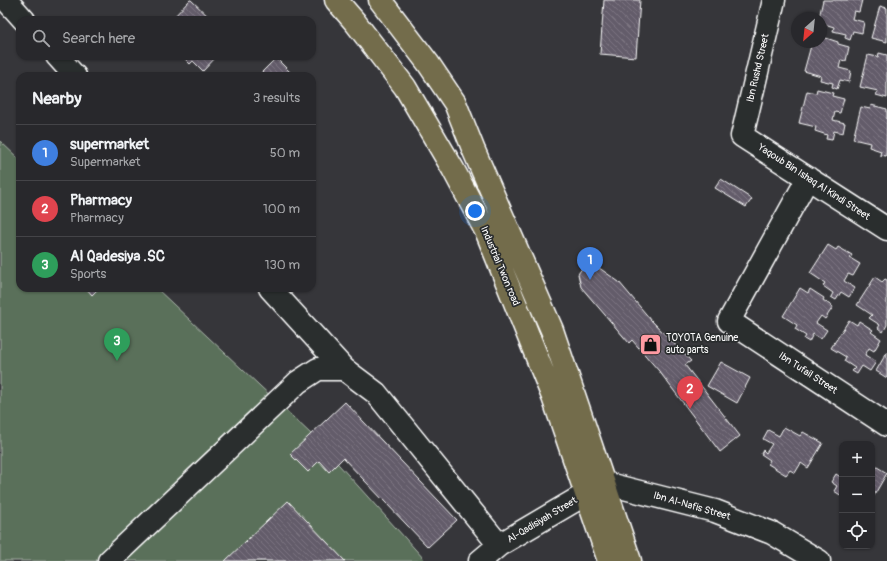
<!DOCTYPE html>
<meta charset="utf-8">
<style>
body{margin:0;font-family:Pangolin,sans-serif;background:#343438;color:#f1f3f6}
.controls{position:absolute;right:12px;bottom:12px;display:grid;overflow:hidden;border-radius:8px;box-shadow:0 1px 3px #0004}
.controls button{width:36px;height:36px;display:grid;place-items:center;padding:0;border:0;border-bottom:1px solid #444448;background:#28282c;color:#f1f3f6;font:20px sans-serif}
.compass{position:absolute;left:791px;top:12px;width:36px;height:36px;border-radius:50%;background:#28282c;box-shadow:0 1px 3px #0004;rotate:207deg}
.you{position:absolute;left:475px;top:211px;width:14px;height:14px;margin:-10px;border:3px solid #fff;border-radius:50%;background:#1a73e8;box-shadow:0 0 0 6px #1a73e833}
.badge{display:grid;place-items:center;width:26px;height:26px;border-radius:50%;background:#ff9aa2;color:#fff;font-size:13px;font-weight:700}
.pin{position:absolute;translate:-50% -33px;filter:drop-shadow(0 1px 2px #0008)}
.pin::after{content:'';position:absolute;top:21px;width:14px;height:12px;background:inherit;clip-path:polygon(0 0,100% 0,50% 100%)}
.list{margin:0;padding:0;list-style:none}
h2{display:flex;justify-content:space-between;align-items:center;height:52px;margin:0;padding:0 16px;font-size:17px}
h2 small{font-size:13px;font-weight:400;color:#a5a6a9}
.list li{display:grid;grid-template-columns:26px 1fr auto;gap:12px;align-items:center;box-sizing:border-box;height:56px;padding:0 16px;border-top:1px solid #444448}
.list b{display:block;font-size:15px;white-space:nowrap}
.list p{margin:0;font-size:13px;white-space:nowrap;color:#a5a6a9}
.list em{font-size:13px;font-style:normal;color:#a5a6a9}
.icon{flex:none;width:22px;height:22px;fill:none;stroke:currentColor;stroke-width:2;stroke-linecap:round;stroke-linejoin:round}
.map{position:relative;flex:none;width:887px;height:561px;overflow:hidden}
.search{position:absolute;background:#28282c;box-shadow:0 1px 3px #0004;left:16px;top:16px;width:300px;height:44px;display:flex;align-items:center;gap:10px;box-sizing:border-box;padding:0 14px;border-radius:12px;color:#a5a6a9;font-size:15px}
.panel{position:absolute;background:#28282c;box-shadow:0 1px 3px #0004;left:16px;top:72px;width:300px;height:220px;border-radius:12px}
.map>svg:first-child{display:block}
.green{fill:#5a6f5a;stroke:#acb7ac}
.building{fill:url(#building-back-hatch);stroke:#fff}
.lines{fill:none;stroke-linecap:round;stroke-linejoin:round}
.minor-casing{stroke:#fff;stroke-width:25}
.trunk-casing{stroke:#fff;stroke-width:25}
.minor{stroke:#2a2d2e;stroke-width:22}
.trunk{stroke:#736c4b;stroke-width:22}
.labels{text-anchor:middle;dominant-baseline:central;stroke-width:3.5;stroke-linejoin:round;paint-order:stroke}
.street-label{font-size:10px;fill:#fff;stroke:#2a2d2e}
.poi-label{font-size:10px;fill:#fff;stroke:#2a2d2e;text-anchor:start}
</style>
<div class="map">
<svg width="887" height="561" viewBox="0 0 887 561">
<defs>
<pattern id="building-back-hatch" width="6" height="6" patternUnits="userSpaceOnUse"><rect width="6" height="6" fill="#645b6b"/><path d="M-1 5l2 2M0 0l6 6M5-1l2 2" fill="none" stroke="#7b7481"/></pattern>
</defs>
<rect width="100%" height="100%" fill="#36363a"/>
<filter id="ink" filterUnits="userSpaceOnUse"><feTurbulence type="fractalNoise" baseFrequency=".025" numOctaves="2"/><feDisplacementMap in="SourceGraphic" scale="8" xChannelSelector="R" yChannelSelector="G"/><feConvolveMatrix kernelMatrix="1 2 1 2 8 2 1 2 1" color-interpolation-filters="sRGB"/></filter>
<g filter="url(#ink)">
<path class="green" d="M 0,141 L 20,160 L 20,288 L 156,288 L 311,434 L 424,559 L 422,561 L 0,561 Z"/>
<path class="building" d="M 190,0 L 191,0 L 212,20 L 171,20 Z
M 604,0 L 640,0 L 636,57 L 600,54 Z
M 823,0 L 862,0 L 859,12 L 854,11 L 852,19 L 864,22 L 862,33 L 853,31 L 850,40 L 845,38 L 846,34 L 833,31 L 834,27 L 821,23 L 821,18 L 819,18 Z
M 880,6 L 887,8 L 887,42 L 871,38 Z
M 823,37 L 838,42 L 838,44 L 849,47 L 846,61 L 841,60 L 839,68 L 851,71 L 849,82 L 840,80 L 837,89 L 832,87 L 833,83 L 820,80 L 821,76 L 804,71 L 812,42 L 821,42 Z
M 879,53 L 887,55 L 887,98 L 876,95 L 878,91 L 860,87 L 868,55 L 878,57 Z
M 182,56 L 217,56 L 203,71 L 193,61 L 190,64 Z
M 276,58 L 294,76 L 258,76 Z
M 817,89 L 833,93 L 832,96 L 844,99 L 840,113 L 835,112 L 833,120 L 845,123 L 843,133 L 834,131 L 832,140 L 826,139 L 827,135 L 815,131 L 816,127 L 799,123 L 807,91 L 816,93 Z
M 871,105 L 887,109 L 886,156 L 880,155 L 881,151 L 869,147 L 870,143 L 853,139 L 861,107 L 870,109 Z
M 721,179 L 752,199 L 746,207 L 715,188 Z
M 828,245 L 836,250 L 838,247 L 852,255 L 850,258 L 860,264 L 853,276 L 848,274 L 844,281 L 855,288 L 849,297 L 841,292 L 836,300 L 831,297 L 833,293 L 823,286 L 825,283 L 810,273 Z
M 588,260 L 619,282 L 651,320 L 691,361 L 685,365 L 740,436 L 720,452 L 659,371 L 632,340 L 629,343 L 581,287 L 578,274 Z
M 875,277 L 882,282 L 885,279 L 887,280 L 887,325 L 883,332 L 878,328 L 880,325 L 869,318 L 872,315 L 857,305 Z
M 86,288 L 99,288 L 92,295 Z
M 800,288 L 808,293 L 810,289 L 824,298 L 823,300 L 833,307 L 825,319 L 821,316 L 816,323 L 827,330 L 821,339 L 813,334 L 809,342 L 804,339 L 806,336 L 795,329 L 797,325 L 783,316 Z
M 849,320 L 857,325 L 859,321 L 873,330 L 871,332 L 881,339 L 874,351 L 869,348 L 865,355 L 876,362 L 870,371 L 862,366 L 857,374 L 852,371 L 855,368 L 844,361 L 846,357 L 831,348 Z
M 887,352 L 887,378 L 876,371 Z
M 721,362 L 750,378 L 737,403 L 707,386 Z
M 345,402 L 457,520 L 428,547 L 343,458 L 329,472 L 319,461 L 308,472 L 290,454 Z
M 784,427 L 800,436 L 803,432 L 823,443 L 808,468 L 801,463 L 795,473 L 790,470 L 786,475 L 768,464 L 770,460 L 761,454 L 763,450 L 766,453 L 772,444 L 763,439 L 768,430 L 779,436 Z
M 872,464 L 887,473 L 872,499 Z
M 836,474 L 842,478 L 842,496 L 834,491 L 837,486 L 831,482 Z
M 288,501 L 345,561 L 225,561 Z"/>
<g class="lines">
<defs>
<path id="minor" d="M 6,0 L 24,20
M 774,0 L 742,136 L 887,229
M 57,56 L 75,76
M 808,178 L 729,321 L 887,425
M 270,288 L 344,369
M 604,483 L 715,511 L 772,533 L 819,561
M 109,561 L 298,382 L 318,369 L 344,369 L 376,393 L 499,545
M 480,561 L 499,545 L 586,494"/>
<path id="trunk" d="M 336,0 L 355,22 L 405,87 L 453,169 L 487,233 L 553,397 L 609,561
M 380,0 L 428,63 L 455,103 L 474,151 L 552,330 L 630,561"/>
</defs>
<use href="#minor" class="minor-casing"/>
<use href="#trunk" class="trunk-casing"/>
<use href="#minor" class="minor"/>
<use href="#trunk" class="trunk"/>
</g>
</g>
<defs>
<symbol id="shop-square" viewBox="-11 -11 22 22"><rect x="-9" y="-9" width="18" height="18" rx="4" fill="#ff9aa2" stroke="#2a2d2e"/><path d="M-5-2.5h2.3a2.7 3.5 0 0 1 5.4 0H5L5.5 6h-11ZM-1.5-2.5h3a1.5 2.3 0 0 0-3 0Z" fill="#111"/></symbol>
</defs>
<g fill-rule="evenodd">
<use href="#shop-square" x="638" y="332" width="25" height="25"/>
</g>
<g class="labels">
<g class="street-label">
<text transform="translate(758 68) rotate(-77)">Ibn Rushd Street</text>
<text transform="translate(814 182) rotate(33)">Yaqoub Bin Ishaq Al Kindi Street</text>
<text transform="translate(500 266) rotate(67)">Industrial Twon road</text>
<text transform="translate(808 373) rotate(33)">Ibn Tufail Street</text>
<text transform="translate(692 506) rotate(16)">Ibn Al-Nafis Street</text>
<text transform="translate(542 520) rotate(-31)">Al-Qadisiyah Street</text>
</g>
<g class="poi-label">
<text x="666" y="338">TOYOTA Genuine<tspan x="666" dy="12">auto parts</tspan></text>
</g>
</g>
</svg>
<div class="controls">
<button>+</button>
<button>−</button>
<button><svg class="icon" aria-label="locate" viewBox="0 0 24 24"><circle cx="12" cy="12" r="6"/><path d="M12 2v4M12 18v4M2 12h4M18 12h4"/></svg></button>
</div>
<svg class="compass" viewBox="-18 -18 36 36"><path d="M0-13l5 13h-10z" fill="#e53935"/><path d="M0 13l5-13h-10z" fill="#a5a6a9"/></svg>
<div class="you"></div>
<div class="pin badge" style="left:590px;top:280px;background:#3f7fe0">1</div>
<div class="pin badge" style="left:690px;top:409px;background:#e0444e">2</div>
<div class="pin badge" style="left:117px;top:361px;background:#2e9e5b">3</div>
<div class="search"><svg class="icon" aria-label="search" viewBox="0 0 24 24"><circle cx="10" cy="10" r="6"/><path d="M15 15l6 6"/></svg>Search here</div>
<section class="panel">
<h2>Nearby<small>3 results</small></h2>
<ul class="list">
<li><span class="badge" style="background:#3f7fe0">1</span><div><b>supermarket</b><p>Supermarket</p></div><em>50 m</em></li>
<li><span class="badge" style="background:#e0444e">2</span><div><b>Pharmacy</b><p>Pharmacy</p></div><em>100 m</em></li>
<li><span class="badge" style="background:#2e9e5b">3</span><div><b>Al Qadesiya .SC</b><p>Sports</p></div><em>130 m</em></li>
</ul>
</section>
</div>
